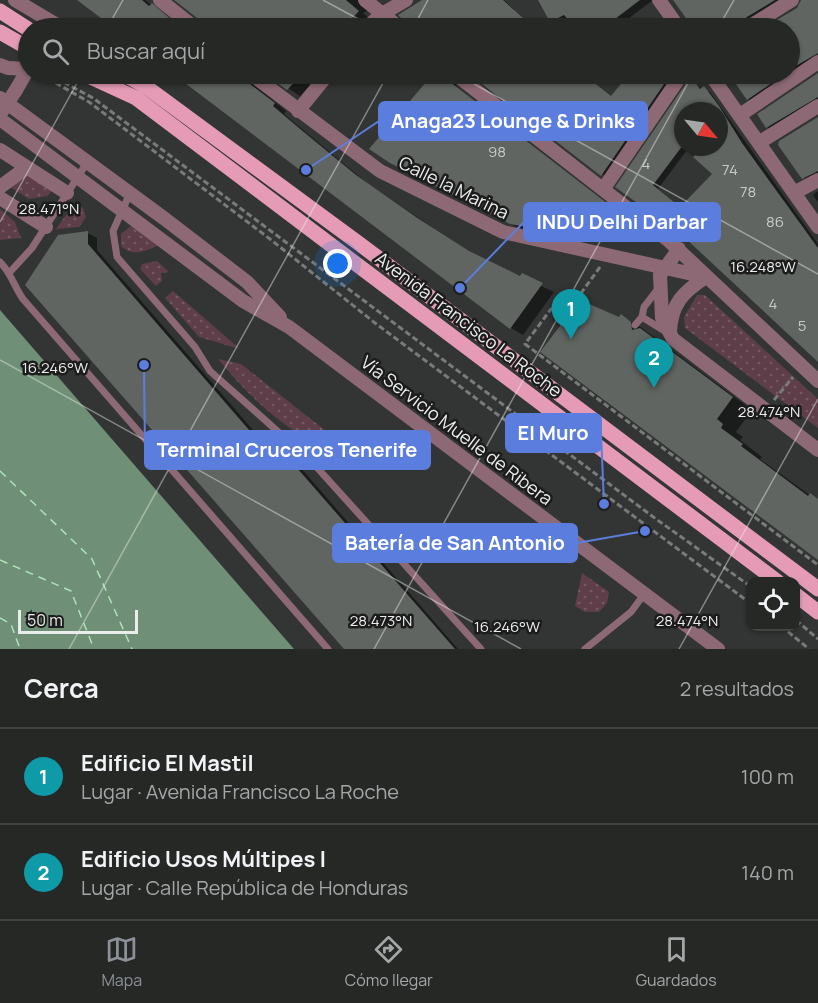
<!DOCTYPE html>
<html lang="es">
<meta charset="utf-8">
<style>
body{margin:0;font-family:Manrope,sans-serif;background:#2e302e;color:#f1f3f6}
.controls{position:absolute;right:18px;bottom:18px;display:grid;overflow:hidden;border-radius:12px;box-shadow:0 2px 4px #0004}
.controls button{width:54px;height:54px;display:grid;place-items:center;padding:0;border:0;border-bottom:2px solid #424443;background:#262826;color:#f1f3f6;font:30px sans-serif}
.compass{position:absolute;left:674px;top:102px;width:54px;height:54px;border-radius:50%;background:#262826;box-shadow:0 2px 4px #0004;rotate:119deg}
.scale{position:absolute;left:18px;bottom:15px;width:120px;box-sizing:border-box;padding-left:6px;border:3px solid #ebedeb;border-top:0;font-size:16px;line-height:21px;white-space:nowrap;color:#ebedeb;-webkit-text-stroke:4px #1b1c1b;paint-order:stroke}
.you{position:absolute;left:338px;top:264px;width:21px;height:21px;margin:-15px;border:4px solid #fff;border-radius:50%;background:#1a73e8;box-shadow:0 0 0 9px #1a73e833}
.badge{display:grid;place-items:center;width:39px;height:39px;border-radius:50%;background:#8c9099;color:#fff;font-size:20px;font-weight:700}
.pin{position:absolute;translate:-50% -50px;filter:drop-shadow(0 2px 3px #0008)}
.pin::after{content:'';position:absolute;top:32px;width:21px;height:18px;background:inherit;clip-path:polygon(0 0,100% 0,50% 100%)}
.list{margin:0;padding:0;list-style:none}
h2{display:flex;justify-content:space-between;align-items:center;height:78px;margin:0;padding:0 24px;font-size:26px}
h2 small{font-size:20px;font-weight:400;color:#a4a6a7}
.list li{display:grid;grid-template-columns:39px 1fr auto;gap:18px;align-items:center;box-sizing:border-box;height:96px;padding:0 24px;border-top:2px solid #424443}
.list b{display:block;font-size:22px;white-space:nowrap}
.list p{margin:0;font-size:20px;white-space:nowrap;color:#a4a6a7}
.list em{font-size:20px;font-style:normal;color:#a4a6a7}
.icon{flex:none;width:33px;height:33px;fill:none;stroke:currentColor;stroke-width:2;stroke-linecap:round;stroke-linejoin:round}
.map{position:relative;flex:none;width:818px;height:649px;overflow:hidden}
.search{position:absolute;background:#262826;box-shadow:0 2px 4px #0004;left:18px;right:18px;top:18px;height:66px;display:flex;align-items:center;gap:15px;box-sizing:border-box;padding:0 21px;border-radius:33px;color:#a4a6a7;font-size:22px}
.sheet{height:270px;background:#262826}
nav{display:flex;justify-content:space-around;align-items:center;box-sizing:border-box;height:84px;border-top:2px solid #424443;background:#262826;font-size:16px;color:#a4a6a7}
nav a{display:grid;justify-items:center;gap:3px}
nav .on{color:#8c9099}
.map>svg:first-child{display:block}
.garden{fill:url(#garden-dots)}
.water{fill:#6f8f76}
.shadow{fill:#0007;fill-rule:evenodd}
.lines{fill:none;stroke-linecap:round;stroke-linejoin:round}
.ferry{stroke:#ade4ba;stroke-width:1.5;stroke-dasharray:8 6;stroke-linecap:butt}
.building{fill:#616562;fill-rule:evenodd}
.path{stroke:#787b79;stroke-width:3;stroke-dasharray:6 3;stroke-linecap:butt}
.lane{stroke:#8d6975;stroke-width:7}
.street{stroke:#8d6975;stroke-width:14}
.primary{stroke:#e59bb6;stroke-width:15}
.street-bridge{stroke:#8d6975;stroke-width:14}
.ticks{fill:none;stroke:#ebedeb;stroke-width:1.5;stroke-opacity:0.45}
.labels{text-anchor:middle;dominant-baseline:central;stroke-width:5;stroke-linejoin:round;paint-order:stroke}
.number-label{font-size:15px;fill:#c8cbc9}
.street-label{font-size:18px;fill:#ebedeb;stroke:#1b1c1b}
.ticks-label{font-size:15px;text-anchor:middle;fill:#ebedeb;stroke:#1b1c1b;stroke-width:5;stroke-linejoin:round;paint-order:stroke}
.leader{fill:none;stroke:#5b7ede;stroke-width:2}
.callout-dot{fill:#5b7ede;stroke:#1b1c1b;stroke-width:2}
.callout{fill:#5b7ede;stroke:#5b7ede;stroke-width:2}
.callout-label{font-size:20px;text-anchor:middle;font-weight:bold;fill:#fff}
</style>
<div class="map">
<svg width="818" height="649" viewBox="0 0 818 649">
<defs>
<pattern id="garden-dots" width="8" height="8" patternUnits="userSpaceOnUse" patternTransform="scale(1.5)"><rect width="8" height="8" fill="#5e3e49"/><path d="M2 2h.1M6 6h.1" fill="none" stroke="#755a63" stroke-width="1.8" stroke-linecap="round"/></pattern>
</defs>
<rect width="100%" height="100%" fill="#323533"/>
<path class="garden" d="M 26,175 L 38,179 L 52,190 L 48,196 L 29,199 L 10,187 Z
M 74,204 L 83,208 L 86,217 L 79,227 L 56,229 Z
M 0,209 L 15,222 L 21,238 L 0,240 Z
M 131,226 L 137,227 L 160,245 C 146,250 134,258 121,246 L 121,234 Z
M 157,261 L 169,272 L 161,273 L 162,281 L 156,286 L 140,269 L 142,264 Z
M 173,291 L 240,349 L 199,337 L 165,298 Z
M 697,295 L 705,295 L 818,399 L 818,428 L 685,328 L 684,317 Z
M 218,359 L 241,364 L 331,435 L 321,447 C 275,421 252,399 218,359 Z
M 582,573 L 609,592 L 607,603 L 599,612 L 585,612 L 575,606 Z"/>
<path class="water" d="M 0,310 L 294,649 L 0,649 Z"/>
<path class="shadow" d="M 82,0 L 145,0 L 182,28 L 119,28 Z
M 182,0 L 372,0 L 369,10 L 363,13 L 370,19 L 361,28 L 205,28 L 205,23 Z
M 424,0 L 504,0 L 515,10 L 496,28 L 416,28 L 401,15 Z
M 540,0 L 653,0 L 616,28 L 577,28 L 570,20 L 559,25 L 551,21 Z
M 675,0 L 789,0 L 748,28 L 695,28 Z
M 802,0 L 818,0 L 818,51 L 811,51 L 818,55 L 818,60 L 755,103 L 748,99 L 731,74 L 790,74 L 790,28 L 764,28 L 798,8 Z
M 178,74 L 260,74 L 256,75 L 254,85 L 286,111 L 284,114 L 368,184 L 474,255 L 554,292 L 523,335 L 511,328 Z
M 267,74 L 321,74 L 300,96 Z
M 435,74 L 456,74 L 453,77 L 457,87 L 623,217 L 618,225 L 611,220 L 607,226 L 601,222 L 589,240 L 519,228 L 399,167 L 371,149 Z
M 471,74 L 558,74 L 565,80 L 571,74 L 582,74 L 612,97 L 631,74 L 682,74 L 609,179 Z
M 818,75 L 818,104 L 774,131 L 767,127 Z
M 691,78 L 702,89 L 710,92 L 818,244 L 818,359 L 684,235 L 617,187 ZM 683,111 L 719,111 L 719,147 L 683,147 ZM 687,150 L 714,174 L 681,208 L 658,189 Z
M 818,118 L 818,178 L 811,182 L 803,177 Z
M 818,191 L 818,202 L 813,195 Z
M 87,233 L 97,238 L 97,250 L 272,452 L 278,447 L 287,452 L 458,649 L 346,649 L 27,285 Z
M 621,316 L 642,328 L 752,410 L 736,432 L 743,437 L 740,440 L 762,457 L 760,459 L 818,501 L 818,558 L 620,319 Z"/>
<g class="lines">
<path class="ferry" d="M 0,471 L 92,559 L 132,649
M 0,560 L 71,591 L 94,649
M 0,618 L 11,624 L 20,649"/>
</g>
<path class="building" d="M 77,0 L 142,0 L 149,6 L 152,3 L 181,28 L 114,28 Z
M 174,0 L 346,0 L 359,11 L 343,28 L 204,28 L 201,21 Z
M 422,0 L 503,0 L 534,28 L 411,28 L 398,15 Z
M 538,0 L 640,0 L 603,28 L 576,28 L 564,15 L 550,22 Z
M 673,0 L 775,0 L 742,20 L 738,28 L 693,28 Z
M 801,0 L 818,0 L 818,53 L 789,70 L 789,28 L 763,28 L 797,8 Z
M 818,73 L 818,97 L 766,128 L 757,114 Z
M 173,74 L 242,74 L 246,81 L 275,103 L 273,106 L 299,128 L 356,175 L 416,217 L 469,251 L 520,276 L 522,273 L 543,283 L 510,329 Z
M 265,74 L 302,74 L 287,90 Z
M 433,74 L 446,74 L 449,81 L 617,211 L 610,221 L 603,217 L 599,223 L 593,219 L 581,237 L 510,224 L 390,163 L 369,149 Z
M 469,74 L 557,74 L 564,80 L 569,74 L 583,74 L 611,96 L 629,74 L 671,74 L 601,176 Z
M 729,74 L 785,74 L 747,100 Z
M 691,76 L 700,89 L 704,86 L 719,106 L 742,143 L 818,248 L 818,362 L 683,236 L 615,187 ZM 683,111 L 719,111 L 719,147 L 703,147 L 693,157 L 712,174 L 680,207 L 653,185 L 683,145 Z
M 818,117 L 818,171 L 802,179 L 778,145 L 779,141 Z
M 88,231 L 88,244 L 269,453 L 277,445 L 455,649 L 344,649 L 25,285 L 58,235 Z
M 580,300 L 619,317 L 621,314 L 631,322 L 632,330 L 640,328 L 733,397 L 717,419 L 723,424 L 721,428 L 743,444 L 741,446 L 808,496 L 810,493 L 818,499 L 818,560 L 540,352 Z"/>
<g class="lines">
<path class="path" d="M 40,74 L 89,102 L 270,239 L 375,323 L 750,603
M 48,74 L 93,98 L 656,519 L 750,586
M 600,267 L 566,314 L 551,309 L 525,344 L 818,565
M 774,400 L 793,377
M 796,620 L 818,639
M 781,626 L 809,649"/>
<path class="lane" d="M 130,193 L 113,231 L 117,257 L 195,347 L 210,371 L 312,462 L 481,649
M 0,262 C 11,273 14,286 23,299 L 328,649
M 10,272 L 32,248 L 88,161
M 658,289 L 644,307 L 642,317 L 668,333
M 635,325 L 642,317
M 585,649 L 631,612 L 645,593"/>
<path class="street" d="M 15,0 L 62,28
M 160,0 L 195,28
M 365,0 L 400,28
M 659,0 L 679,28
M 366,28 L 382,14 L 406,0
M 747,28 L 792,0
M 0,65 L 8,68 L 28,69
M 251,74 L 380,171 L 503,232 L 706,277
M 455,74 L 668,240 L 818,381
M 710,74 L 818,227
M 16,90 L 28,69
M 0,98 L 165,219 L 247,282 L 280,317
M 298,111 L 328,74
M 740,115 L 818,62
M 0,119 L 243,301 L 289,327 L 718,649
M 760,142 L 818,106
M 0,150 L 67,193
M 0,187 L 26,168
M 604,188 L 682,74
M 794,193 L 818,180
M 0,198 L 46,227
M 679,249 L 660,275 L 662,318 L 673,339 L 818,450
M 670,332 C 671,304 683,292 706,277"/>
<path class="primary" d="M 0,11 L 28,29
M 0,32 L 28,48
M 84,74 L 136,98 L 778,582
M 123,74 L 145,86 L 361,245 L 818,589
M 796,595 L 818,612"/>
<path class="street-bridge" d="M 0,114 L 16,90"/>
</g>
<path class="ticks" d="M 323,0 L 375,28M 107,28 L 123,0M 413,28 L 428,0M 718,28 L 734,0M 456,74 L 818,274M 0,222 L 82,74M 0,360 L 521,649M 69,649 L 388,74M 374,649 L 693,74M 679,649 L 818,399"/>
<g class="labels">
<g class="number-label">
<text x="497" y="151">98</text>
<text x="646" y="163">4</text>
<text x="730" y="169">74</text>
<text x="748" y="191">78</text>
<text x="775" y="221">86</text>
<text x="773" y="303">4</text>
<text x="802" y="325">5</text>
</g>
<g class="street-label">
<text transform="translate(454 187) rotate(26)">Calle la Marina</text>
<text transform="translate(469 324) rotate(37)">Avenida Francisco La Roche</text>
<text transform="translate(457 430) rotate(37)">Vía Servicio Muelle de Ribera</text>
</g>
</g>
<g class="ticks-label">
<text x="49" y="214">28.471°N</text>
<text x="763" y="272">16.248°W</text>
<text x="55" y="373">16.246°W</text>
<text x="769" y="417">28.474°N</text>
<text x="381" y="626">28.473°N</text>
<text x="687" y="626">28.474°N</text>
<text x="507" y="632">16.246°W</text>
</g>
<path class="leader" d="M306 170L379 121M460 288L524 222M604 504L601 433M144 365L145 450M645 531L577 543"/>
<g class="callout-dot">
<circle cx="306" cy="170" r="6"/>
<circle cx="460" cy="288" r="6"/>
<circle cx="604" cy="504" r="6"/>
<circle cx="144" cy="365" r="6"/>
<circle cx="645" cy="531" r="6"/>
</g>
<g class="callout">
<rect x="379" y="102" width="268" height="38" rx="6"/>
<rect x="524" y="203" width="196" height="38" rx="6"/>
<rect x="506" y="414" width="95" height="38" rx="6"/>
<rect x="145" y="431" width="285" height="38" rx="6"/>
<rect x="333" y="524" width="244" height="38" rx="6"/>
</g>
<g class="callout-label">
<text x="513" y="128">Anaga23 Lounge &amp; Drinks</text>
<text x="622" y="229">INDU Delhi Darbar</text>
<text x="553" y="440">El Muro</text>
<text x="287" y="457">Terminal Cruceros Tenerife</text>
<text x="455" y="550">Batería de San Antonio</text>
</g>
</svg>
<div class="controls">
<button><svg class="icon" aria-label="locate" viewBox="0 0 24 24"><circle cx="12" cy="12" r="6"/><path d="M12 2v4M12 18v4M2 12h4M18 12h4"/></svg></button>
</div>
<svg class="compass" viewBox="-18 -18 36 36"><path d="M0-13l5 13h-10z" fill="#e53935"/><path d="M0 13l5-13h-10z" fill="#a4a6a7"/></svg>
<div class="scale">50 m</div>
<div class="you"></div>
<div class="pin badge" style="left:571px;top:339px;background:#0f9aa8">1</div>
<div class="pin badge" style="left:654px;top:388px;background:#0f9aa8">2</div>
<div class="search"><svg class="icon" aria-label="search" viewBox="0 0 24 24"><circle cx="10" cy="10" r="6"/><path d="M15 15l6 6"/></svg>Buscar aquí</div>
</div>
<section class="sheet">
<h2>Cerca<small>2 resultados</small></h2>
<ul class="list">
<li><span class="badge" style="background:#0f9aa8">1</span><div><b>Edificio El Mastil</b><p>Lugar · Avenida Francisco La Roche</p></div><em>100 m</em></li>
<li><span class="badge" style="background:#0f9aa8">2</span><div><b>Edificio Usos Múltipes I</b><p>Lugar · Calle República de Honduras</p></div><em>140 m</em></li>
</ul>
</section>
<nav>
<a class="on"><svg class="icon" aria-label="map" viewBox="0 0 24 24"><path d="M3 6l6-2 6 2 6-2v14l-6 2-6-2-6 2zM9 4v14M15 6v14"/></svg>Mapa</a>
<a><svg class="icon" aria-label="directions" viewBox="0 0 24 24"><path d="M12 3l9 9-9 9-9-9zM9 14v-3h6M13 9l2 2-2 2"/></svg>Cómo llegar</a>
<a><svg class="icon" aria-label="saved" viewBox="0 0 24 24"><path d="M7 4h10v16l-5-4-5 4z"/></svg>Guardados</a>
</nav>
